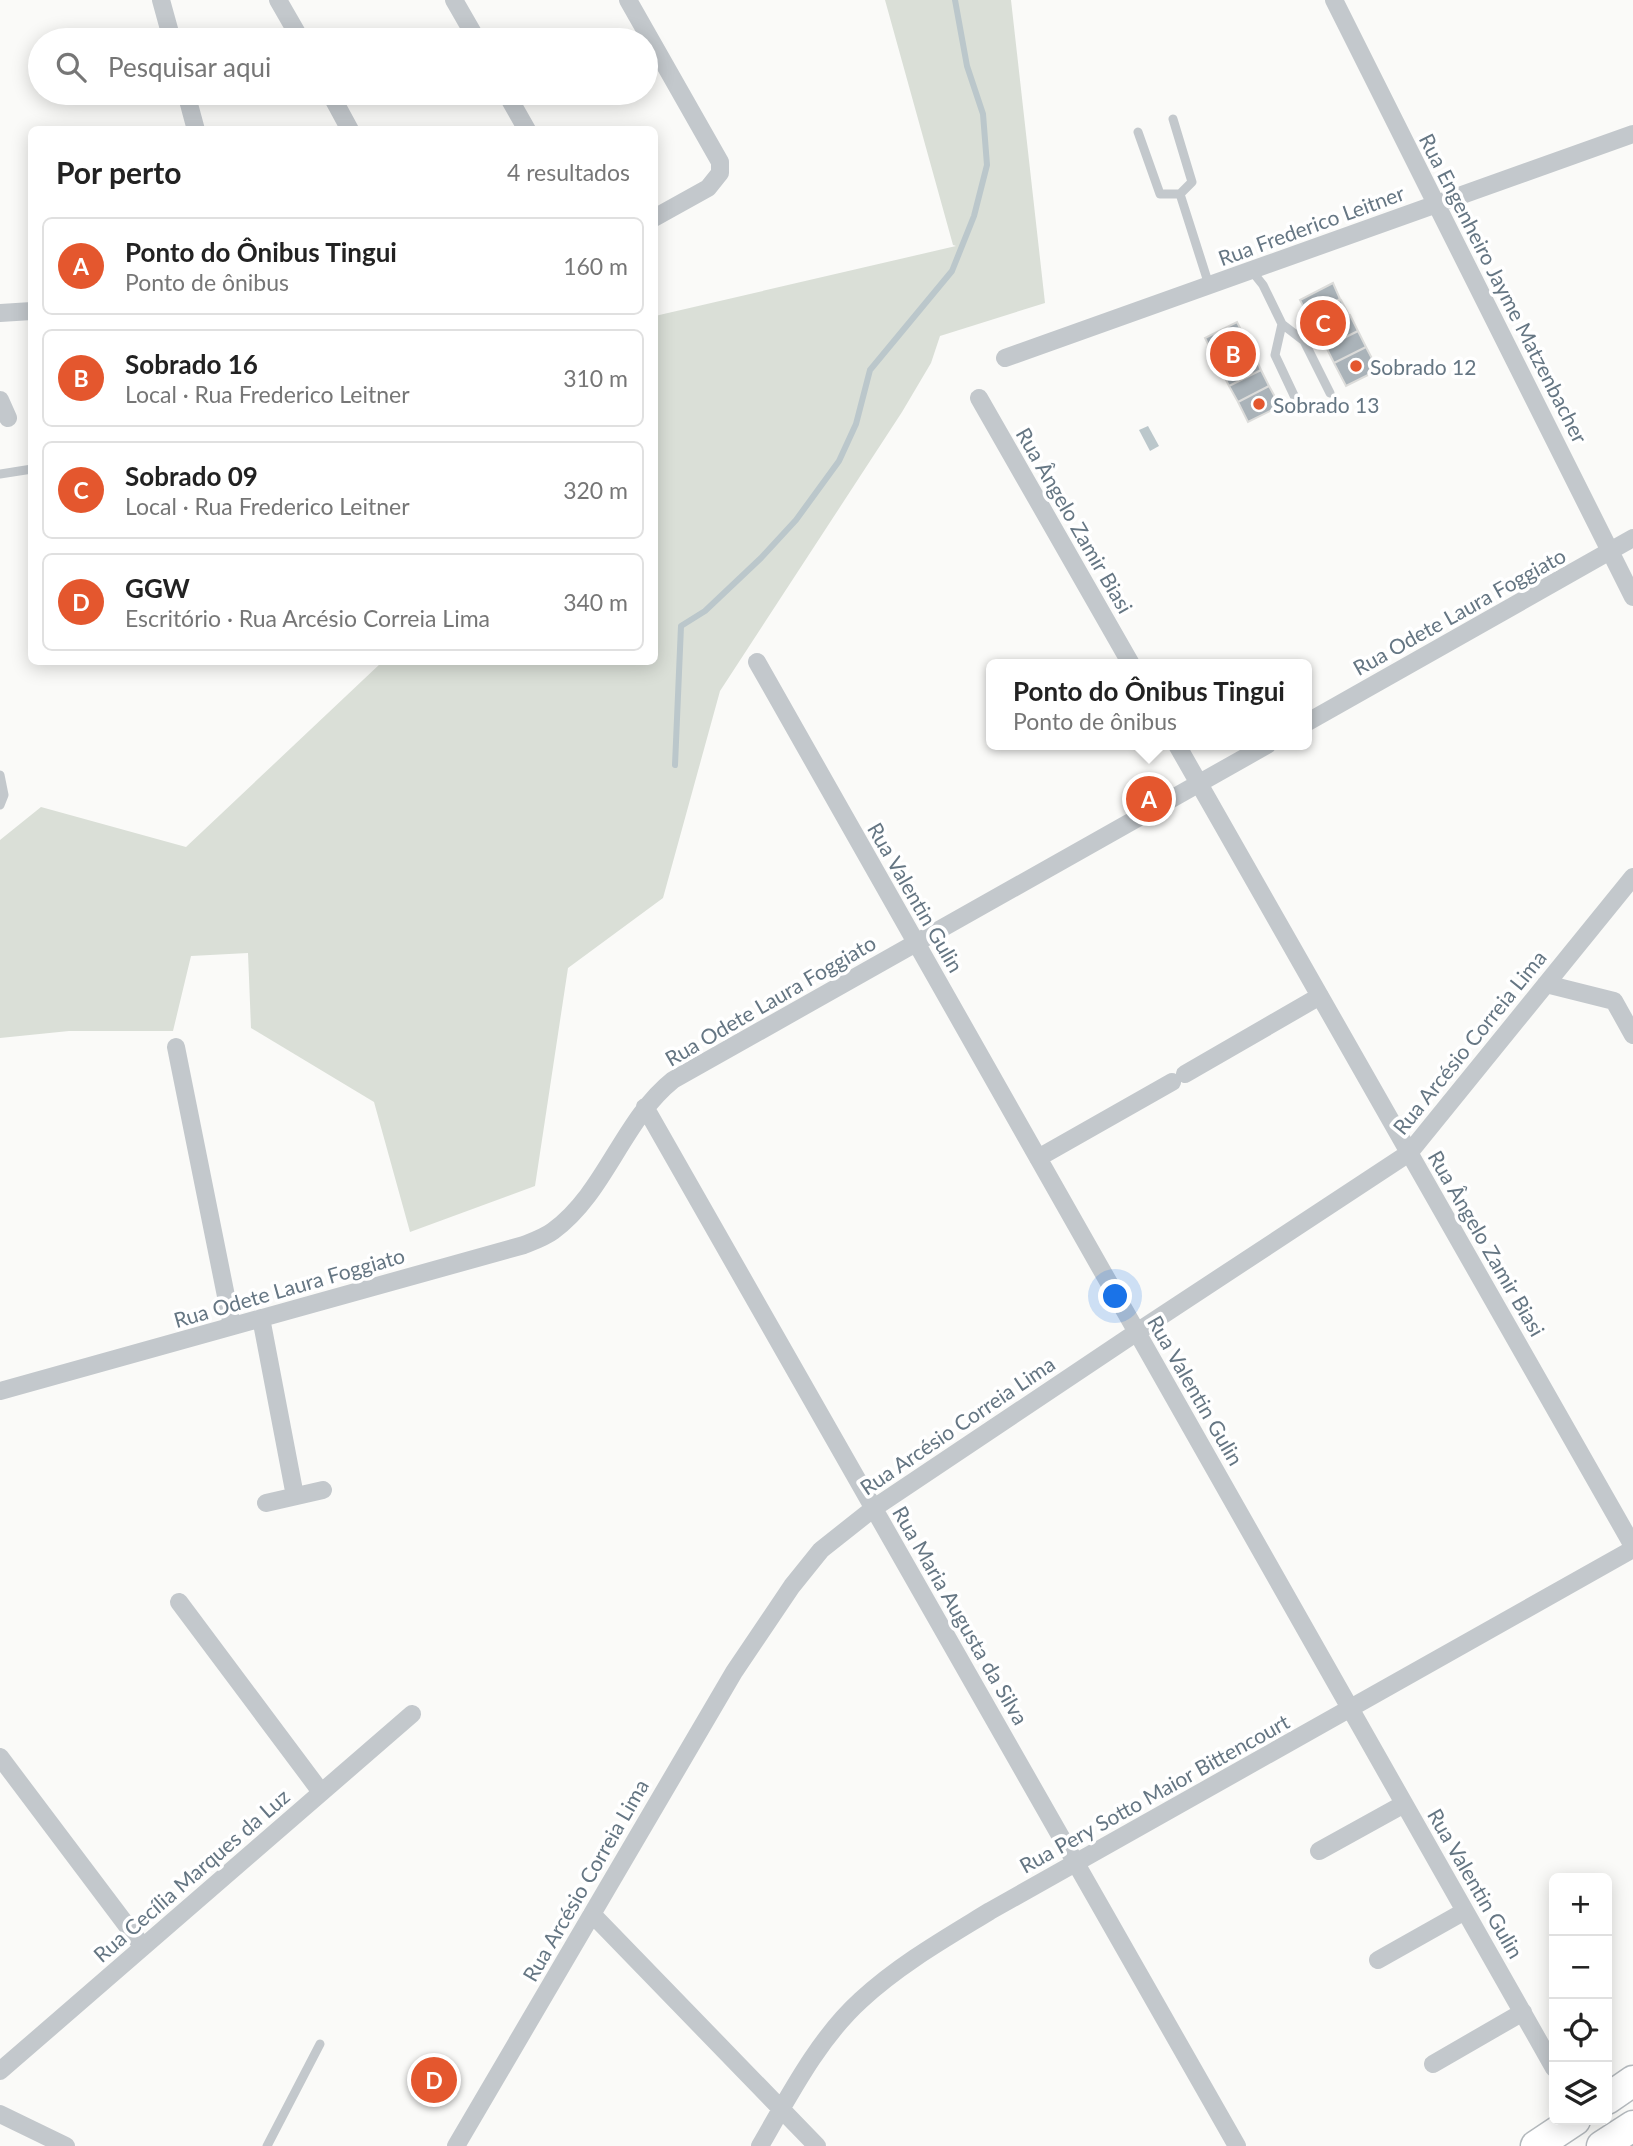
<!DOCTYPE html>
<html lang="pt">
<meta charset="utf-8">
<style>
body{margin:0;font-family:Lato,sans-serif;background:#f6f6f6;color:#222}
.controls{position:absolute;right:21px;bottom:21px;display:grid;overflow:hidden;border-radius:10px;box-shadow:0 4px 18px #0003}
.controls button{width:63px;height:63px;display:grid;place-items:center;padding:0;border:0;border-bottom:2px solid #e0e0e0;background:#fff;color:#222;font:35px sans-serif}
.you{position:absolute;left:1116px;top:1297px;width:24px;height:24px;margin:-18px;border:5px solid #fff;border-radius:50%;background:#1a73e8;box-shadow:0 0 0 10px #1a73e833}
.badge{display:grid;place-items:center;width:46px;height:46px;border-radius:50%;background:#e4572e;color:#fff;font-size:23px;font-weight:700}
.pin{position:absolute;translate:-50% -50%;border:4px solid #fff;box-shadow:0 2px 7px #0006}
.popup{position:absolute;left:986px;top:659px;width:326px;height:91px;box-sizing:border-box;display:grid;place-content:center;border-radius:10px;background:#fff;filter:drop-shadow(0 2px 5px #0005);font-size:23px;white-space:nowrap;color:#767676}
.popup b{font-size:26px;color:#222}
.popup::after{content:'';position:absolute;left:50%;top:100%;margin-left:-14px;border:14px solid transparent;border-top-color:#fff}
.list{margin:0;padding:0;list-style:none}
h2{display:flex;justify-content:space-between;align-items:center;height:91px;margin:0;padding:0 28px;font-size:30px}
h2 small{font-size:23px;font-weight:400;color:#767676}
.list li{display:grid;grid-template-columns:46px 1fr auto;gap:21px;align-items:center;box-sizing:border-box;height:98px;margin:0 14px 14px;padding:0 14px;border:2px solid #e0e0e0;border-radius:10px}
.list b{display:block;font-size:26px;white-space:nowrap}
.list p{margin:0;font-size:23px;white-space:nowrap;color:#767676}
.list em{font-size:23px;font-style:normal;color:#767676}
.icon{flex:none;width:38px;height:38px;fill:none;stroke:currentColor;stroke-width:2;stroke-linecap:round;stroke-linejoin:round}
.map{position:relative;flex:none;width:1633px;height:2146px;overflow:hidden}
.search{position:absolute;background:#fff;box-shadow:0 4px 18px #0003;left:28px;top:28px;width:630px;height:77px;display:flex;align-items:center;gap:18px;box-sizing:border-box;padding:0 24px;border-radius:38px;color:#767676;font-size:26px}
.panel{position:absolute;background:#fff;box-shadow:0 4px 18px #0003;left:28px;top:126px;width:630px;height:539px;border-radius:10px}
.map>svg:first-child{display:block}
.green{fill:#dadfd7}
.water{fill:#bbc7cb}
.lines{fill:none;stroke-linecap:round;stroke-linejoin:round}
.stream{stroke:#bbc7cb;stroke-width:6}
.building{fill:#aab3b9;stroke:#dcdcda;stroke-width:2}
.trunk-casing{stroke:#b4b9bd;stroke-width:33}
.service{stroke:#c3c8cc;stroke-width:9}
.minor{stroke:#c3c8cc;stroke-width:18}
.trunk{stroke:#fff;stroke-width:30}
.poi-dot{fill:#e4572e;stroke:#fff;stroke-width:2.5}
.labels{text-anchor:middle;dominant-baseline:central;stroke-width:7;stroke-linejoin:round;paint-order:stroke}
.street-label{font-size:21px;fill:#657683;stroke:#fff}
.poi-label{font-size:21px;fill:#657683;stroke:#fff;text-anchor:start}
</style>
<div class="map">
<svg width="1633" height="2146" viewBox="0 0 1633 2146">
<rect width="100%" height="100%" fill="#fafaf8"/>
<path class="green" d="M 885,0 L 1011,0 L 1045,303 L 940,336 L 931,363 L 902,412 L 720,691 L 663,898 L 568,968 L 535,1186 L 410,1232 L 374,1102 L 251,1028 L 248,953 L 191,956 L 173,1031 L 69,1031 L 0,1038 L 0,840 L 41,807 L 186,847 L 381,663 L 376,662 L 654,662 L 655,316 L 956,246 L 953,245 Z"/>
<path class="water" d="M 1148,426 L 1159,446 L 1150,451 L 1139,430 Z"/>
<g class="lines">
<path class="stream" d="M 675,765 L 681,626 L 705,611 L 761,558 L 796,520 L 839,461 L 856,424 L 870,370 L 952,271 L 974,216 L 987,165 L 983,114 L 967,66 L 955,0"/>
</g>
<path class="building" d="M 1333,283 L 1340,299 L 1308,315 L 1300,300 Z
M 1341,300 L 1349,315 L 1317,331 L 1309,315 Z
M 1350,315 L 1358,331 L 1325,347 L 1318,331 Z
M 1237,322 L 1245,338 L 1213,354 L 1205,338 Z
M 1358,331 L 1366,347 L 1334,363 L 1326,347 Z
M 1245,338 L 1253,354 L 1221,370 L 1213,354 Z
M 1366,347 L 1378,370 L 1346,386 L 1334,363 Z
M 1254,354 L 1261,370 L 1229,386 L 1221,370 Z
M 1261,370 L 1269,386 L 1238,402 L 1229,386 Z
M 1269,386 L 1280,406 L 1248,422 L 1238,402 Z
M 427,2056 L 458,2075 L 440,2105 L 409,2086 Z"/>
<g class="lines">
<defs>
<path id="trunk" d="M 1607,2099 L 1633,2081
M 1536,2146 L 1575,2120
M 1602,2146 L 1633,2126"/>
</defs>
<use href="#trunk" class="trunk-casing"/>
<path class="service" d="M 1138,132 L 1160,194 L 1180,194 L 1192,182 L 1173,119
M 1180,194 L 1209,285
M 1251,270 L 1263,285 L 1282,324
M 1299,406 L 1275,355 L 1282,324 L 1304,341 L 1330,393
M 0,474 L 32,469
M 0,775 L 4,795 L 0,805
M 267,2146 L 320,2044"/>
<path class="minor" d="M 161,0 L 172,40
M 278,0 L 301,40
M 454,0 L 477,40
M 628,0 L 720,162 L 720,173 L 708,188 L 654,218
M 1334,0 L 1633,597
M 186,93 L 196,130
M 330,93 L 350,130
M 506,93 L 527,130
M 0,313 L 32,311
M 1005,358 L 1633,134
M 979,398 L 1131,664
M 0,400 L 8,418
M 757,662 L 1554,2068
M 1306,723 L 1633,538
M 1177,745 L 1633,1546
M 1546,984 L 1614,1001 L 1633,1035
M 176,1047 L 232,1326
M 1185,1074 L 1320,996
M 645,1107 L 1237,2146
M 1038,1158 L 1172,1082
M 261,1318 L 295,1496
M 0,1391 L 524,1245 C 534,1241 545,1237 553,1231 C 606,1192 622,1121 673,1080 L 1267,745
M 266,1503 L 323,1490
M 179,1602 L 321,1792
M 0,1757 L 143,1947
M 1319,1851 L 1404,1804
M 592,1914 L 817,2146
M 1378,1960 L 1465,1911
M 1433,2064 L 1523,2012
M 0,2071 L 412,1714
M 0,2114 L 66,2146
M 456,2146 L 734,1672 L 792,1586 L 821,1550 L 874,1508 L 1137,1332 L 1409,1153 L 1633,877
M 760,2146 C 789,2096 818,2039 861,2000 C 900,1964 946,1938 990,1911 L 1633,1549"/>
<use href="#trunk" class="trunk"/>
</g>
<g class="poi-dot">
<circle cx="1356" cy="366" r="7"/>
<circle cx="1259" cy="404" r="7"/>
</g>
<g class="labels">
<g class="street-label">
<text transform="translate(1311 225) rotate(-20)">Rua Frederico Leitner</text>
<text transform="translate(1504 288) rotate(63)">Rua Engenheiro Jayme Matzenbacher</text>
<text transform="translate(1075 520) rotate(60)">Rua Ângelo Zamir Biasi</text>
<text transform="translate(1459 611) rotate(-29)">Rua Odete Laura Foggiato</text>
<text transform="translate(916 897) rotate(60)">Rua Valentin Gulin</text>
<text transform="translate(770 1000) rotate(-30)">Rua Odete Laura Foggiato</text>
<text transform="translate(1469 1042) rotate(-51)">Rua Arcésio Correia Lima</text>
<text transform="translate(1487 1243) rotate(60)">Rua Ângelo Zamir Biasi</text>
<text transform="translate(289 1287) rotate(-16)">Rua Odete Laura Foggiato</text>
<text transform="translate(1196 1390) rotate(60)">Rua Valentin Gulin</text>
<text transform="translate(957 1425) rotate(-34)">Rua Arcésio Correia Lima</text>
<text transform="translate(961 1615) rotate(60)">Rua Maria Augusta da Silva</text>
<text transform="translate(1154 1793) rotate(-29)">Rua Pery Sotto Maior Bittencourt</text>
<text transform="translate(191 1875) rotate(-41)">Rua Cecília Marques da Luz</text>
<text transform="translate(585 1880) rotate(-60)">Rua Arcésio Correia Lima</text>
<text transform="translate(1476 1883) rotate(60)">Rua Valentin Gulin</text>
</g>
<g class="poi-label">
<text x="1370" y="366">Sobrado 12</text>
<text x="1273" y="404">Sobrado 13</text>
</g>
</g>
</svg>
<div class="controls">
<button>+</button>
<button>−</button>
<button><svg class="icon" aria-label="locate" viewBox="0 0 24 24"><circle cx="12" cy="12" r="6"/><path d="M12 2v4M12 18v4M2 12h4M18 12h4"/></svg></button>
<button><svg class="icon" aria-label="layers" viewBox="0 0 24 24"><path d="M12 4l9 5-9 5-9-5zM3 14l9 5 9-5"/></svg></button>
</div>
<div class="you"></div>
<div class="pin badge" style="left:1149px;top:799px">A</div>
<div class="popup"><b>Ponto do Ônibus Tingui</b>Ponto de ônibus</div>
<div class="pin badge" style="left:1233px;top:354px">B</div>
<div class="pin badge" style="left:1323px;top:323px">C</div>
<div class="pin badge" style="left:434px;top:2080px">D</div>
<div class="search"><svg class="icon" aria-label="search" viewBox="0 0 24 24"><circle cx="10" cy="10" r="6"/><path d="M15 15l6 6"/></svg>Pesquisar aqui</div>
<section class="panel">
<h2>Por perto<small>4 resultados</small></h2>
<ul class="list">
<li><span class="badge">A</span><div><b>Ponto do Ônibus Tingui</b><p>Ponto de ônibus</p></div><em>160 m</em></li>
<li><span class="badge">B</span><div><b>Sobrado 16</b><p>Local · Rua Frederico Leitner</p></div><em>310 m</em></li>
<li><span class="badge">C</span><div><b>Sobrado 09</b><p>Local · Rua Frederico Leitner</p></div><em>320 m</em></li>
<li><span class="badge">D</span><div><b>GGW</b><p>Escritório · Rua Arcésio Correia Lima</p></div><em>340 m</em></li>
</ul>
</section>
</div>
